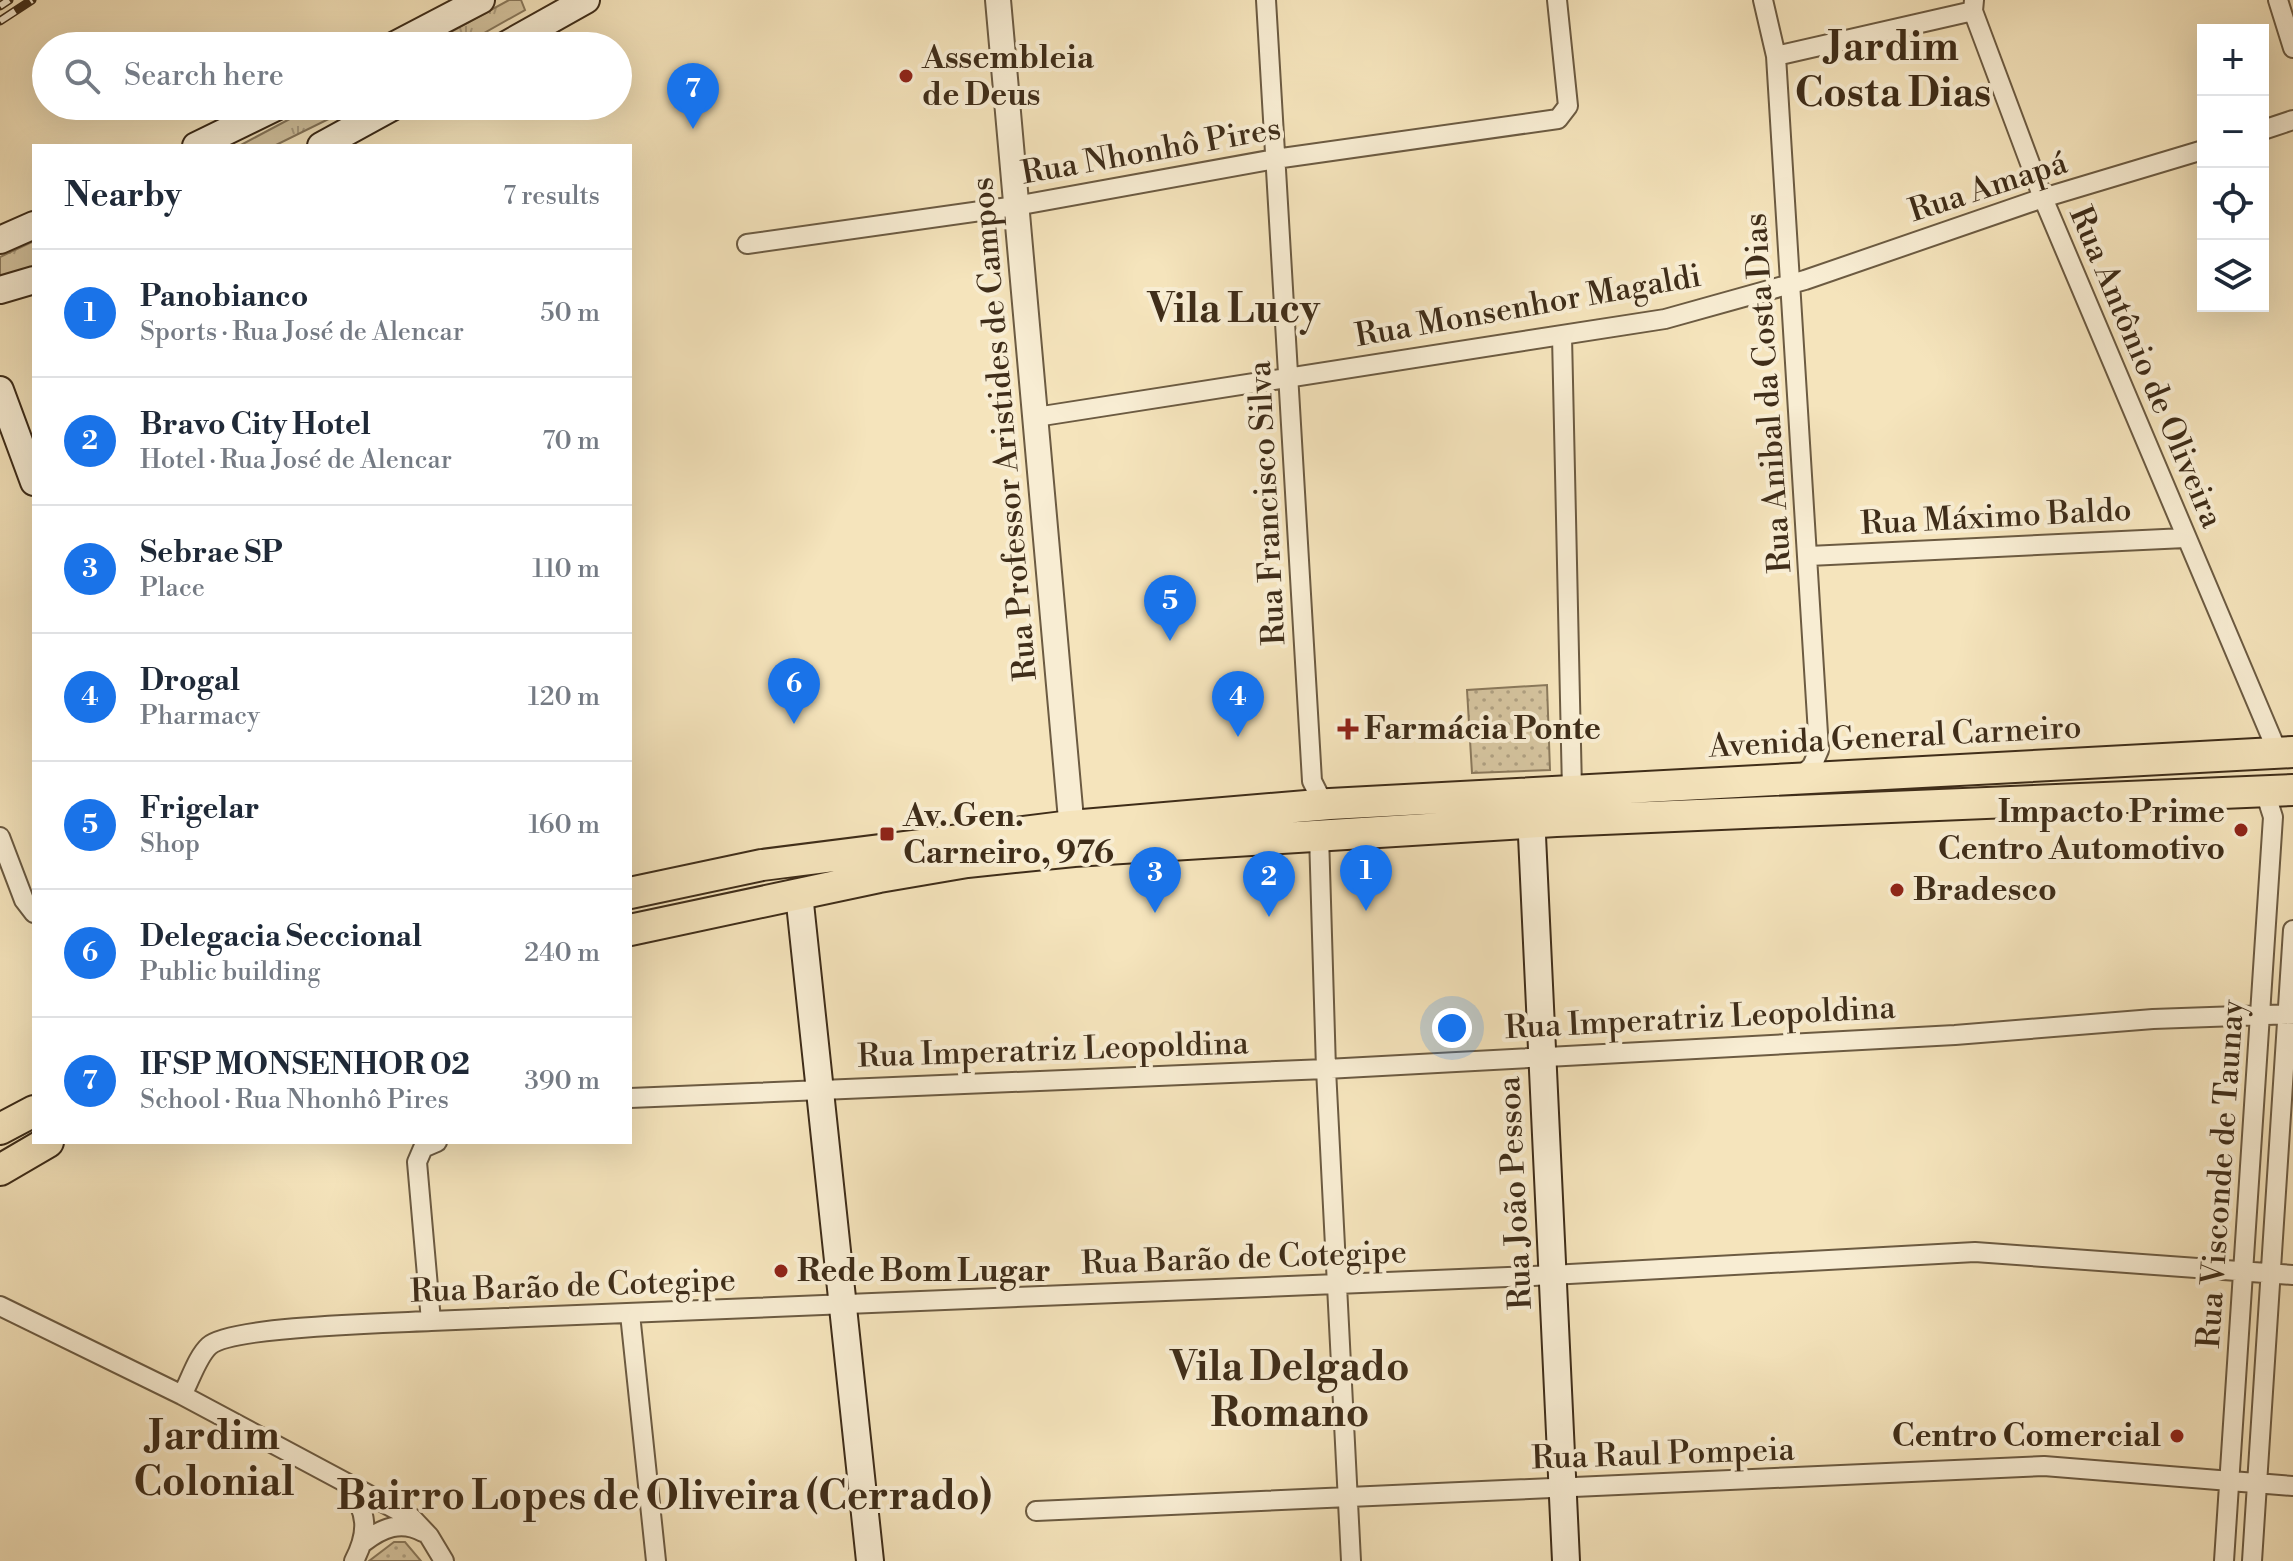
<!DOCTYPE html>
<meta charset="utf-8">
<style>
body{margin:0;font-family:"Libre Bodoni",serif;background:#f6f6f7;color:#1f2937}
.controls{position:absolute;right:24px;top:24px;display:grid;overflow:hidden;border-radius:0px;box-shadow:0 8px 32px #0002}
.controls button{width:72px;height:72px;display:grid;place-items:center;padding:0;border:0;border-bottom:2px solid #e0e1e3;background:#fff;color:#1f2937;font:40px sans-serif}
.you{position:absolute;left:1452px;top:1028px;width:28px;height:28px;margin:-20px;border:6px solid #fff;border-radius:50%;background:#1a73e8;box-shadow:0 0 0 12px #1a73e833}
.badge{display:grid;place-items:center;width:52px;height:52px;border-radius:50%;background:#1a73e8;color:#fff;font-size:26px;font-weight:700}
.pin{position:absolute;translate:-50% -66px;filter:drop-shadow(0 2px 4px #0008)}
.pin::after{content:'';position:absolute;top:42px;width:28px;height:24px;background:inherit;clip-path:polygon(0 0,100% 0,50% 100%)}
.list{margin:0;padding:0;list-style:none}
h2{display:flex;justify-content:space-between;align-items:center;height:104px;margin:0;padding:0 32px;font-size:34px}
h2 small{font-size:26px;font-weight:400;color:#747a83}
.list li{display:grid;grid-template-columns:52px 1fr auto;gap:24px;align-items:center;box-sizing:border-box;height:128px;padding:0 32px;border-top:2px solid #e0e1e3}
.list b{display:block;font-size:30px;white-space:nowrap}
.list p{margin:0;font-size:26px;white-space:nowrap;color:#747a83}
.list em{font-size:26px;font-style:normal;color:#747a83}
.icon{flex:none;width:44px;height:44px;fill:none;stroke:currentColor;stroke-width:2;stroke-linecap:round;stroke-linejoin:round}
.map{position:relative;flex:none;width:2293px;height:1561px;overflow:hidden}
.search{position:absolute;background:#fff;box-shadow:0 8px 32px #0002;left:32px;top:32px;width:600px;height:88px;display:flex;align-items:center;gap:20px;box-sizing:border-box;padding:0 28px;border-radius:44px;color:#747a83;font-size:30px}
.panel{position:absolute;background:#fff;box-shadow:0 8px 32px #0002;left:32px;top:144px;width:600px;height:1000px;border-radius:0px}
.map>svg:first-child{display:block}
.grass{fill:url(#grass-tufts);stroke:#8a795c;stroke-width:2}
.park{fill:url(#park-dots);stroke:#8a795c;stroke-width:2}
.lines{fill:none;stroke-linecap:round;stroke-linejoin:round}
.minor-casing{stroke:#6c5b42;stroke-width:22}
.tertiary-casing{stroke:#6c5b42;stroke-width:28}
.secondary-casing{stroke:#3f2d19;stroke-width:30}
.primary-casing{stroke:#3f2d19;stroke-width:34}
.minor{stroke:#f8edd3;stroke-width:18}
.tertiary{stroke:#f8edd3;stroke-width:24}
.secondary{stroke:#f8edd3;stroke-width:26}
.primary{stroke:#f5e4bc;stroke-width:30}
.rail-casing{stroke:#3f2d19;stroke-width:9}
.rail{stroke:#f8edd3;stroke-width:6;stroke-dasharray:18;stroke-linecap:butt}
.poi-dot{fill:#8f2418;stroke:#f8edd3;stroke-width:3}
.labels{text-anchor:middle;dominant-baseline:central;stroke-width:8;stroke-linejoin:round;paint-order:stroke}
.poi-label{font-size:32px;font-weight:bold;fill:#3f2d19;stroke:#f8edd3;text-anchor:start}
.street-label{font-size:32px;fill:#3f2d19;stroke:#f8edd3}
.district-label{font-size:40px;font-weight:bold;fill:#3f2d19;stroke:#f8edd3}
</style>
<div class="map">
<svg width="2293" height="1561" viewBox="0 0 2293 1561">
<defs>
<pattern id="grass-tufts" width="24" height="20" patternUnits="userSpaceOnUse" patternTransform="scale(2)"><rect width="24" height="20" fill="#d6c5a0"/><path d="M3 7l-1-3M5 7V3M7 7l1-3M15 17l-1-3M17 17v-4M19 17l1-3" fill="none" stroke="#afa082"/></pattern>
<pattern id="park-dots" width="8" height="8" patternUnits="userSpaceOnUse" patternTransform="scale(2)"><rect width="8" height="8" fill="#d6c5a0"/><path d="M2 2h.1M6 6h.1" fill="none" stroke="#afa082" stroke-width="1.8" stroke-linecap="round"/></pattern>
</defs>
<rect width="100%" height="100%" fill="#f5e4bc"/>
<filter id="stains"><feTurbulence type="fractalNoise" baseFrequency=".0025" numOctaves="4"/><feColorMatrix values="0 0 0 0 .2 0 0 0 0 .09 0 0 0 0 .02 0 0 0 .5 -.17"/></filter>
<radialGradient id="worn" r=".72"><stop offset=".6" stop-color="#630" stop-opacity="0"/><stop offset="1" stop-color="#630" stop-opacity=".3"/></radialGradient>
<path class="grass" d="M 509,0 L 521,0 L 525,10 L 461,46 L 425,46 Z
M 314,106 L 355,106 L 274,146 L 239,146 Z
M 34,241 L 34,266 L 0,278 L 0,257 Z"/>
<path class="park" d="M 1547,685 L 1550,770 L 1472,773 L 1467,690 Z
M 394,1542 L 405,1542 L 421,1561 L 369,1561 Z"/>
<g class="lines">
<defs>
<path id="minor" d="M 1266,0 L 1312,781 L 1319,795 L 1330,804
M 1763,0 L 1776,56 L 1819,750 L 1812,766 L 1800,777
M 1974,0 L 1973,11 L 2043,198 L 2278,753
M 2278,0 L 2293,48
M 1776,56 L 1973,11
M 2263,130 L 2293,120
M 747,244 L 1016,206 L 1275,159 L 1558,119 L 1568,106 L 1557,0
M 1562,336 L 1572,790
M 1036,417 L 1665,319 L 1805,280 L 2043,198 L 2203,150
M 1809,556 L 2185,538
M 1319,835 L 1326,1069 L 1351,1561
M 0,837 L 24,900 L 34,913
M 630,1098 L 1326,1069 L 1955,1035 L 2153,1019 L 2293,1014
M 0,1306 L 182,1395 L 412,1518 L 429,1536 L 444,1561
M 630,1314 L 656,1561
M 431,1321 L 417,1162 L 423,1148 L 437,1142
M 182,1395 C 190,1381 197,1357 209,1346 C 231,1326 391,1323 431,1321 L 1533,1276 L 1975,1252 L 2293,1275
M 348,1486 C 368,1512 369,1532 354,1561
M 1036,1511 L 2044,1466 L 2293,1486
M 364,1542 C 382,1528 401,1520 423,1532
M 2224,1561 L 2273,817 L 2265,792
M 2252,1561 L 2293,930"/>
<path id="tertiary" d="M 998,0 L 1073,842"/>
<path id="secondary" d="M 393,46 L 481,0
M 504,46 L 586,0
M 196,146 L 278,106
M 321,146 L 394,106
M 0,240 L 34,225
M 0,290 L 34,280
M 0,390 L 34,482
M 1520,808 L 1531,823 L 1532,836 L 1566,1561
M 799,894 L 870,1561"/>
<path id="primary" d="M 630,893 L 762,865 L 1071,826 L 1330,804 L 2293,752
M 630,930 L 879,877 L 967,862 L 1074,851 L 1556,821 L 2293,790
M 0,1129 L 34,1111
M 0,1170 L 48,1142"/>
</defs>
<use href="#minor" class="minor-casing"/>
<use href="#tertiary" class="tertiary-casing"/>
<use href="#secondary" class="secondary-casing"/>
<use href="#primary" class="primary-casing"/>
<use href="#minor" class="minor"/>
<use href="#tertiary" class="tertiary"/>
<use href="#secondary" class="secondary"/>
<use href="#primary" class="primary"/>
<defs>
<path id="rail" d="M 0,6 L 9,0
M 0,21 L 32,0"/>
</defs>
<use href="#rail" class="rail-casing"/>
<use href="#rail" class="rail"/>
</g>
<g class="poi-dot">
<circle cx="906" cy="76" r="8"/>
<path d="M1344 717h8v8h8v8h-8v8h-8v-8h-8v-8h8z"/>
<circle cx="2241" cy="830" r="8"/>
<rect x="879" y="826" width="16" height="16" rx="4"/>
<circle cx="1897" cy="890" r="8"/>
<circle cx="781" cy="1271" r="8"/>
<circle cx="2177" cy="1436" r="8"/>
</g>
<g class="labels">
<g class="poi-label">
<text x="922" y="58">Assembleia<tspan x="922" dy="37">de Deus</tspan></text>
<text x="1364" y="729">Farmácia Ponte</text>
<text x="2225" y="812" text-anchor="end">Impacto Prime<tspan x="2225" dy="37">Centro Automotivo</tspan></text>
<text x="903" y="816">Av. Gen.<tspan x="903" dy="37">Carneiro, 976</tspan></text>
<text x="1913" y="890">Bradesco</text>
<text x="797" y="1271">Rede Bom Lugar</text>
<text x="2161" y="1436" text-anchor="end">Centro Comercial</text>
</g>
<g class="street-label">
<text transform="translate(1151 151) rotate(-10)">Rua Nhonhô Pires</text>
<text transform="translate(1988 187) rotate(-18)">Rua Amapá</text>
<text transform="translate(1528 306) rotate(-10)">Rua Monsenhor Magaldi</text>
<text transform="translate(2146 367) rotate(67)">Rua Antônio de Oliveira</text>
<text transform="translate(1768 393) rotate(-94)">Rua Anibal da Costa Dias</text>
<text transform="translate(1004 429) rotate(-95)">Rua Professor Aristides de Campos</text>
<text transform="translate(1267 503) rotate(-93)">Rua Francisco Silva</text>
<text transform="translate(1996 517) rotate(-3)">Rua Máximo Baldo</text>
<text transform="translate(1895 737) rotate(-3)">Avenida General Carneiro</text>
<text transform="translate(1700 1018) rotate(-3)">Rua Imperatriz Leopoldina</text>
<text transform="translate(1053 1050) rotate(-2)">Rua Imperatriz Leopoldina</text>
<text transform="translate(2221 1174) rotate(-86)">Rua Visconde de Taunay</text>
<text transform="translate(1515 1193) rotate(-93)">Rua João Pessoa</text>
<text transform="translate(1244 1258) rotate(-2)">Rua Barão de Cotegipe</text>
<text transform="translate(573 1286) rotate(-2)">Rua Barão de Cotegipe</text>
<text transform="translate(1663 1454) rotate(-2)">Rua Raul Pompeia</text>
</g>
<g class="district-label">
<text x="1893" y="48">Jardim<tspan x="1893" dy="46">Costa Dias</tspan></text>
<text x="1234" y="310">Vila Lucy</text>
<text x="1290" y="1368">Vila Delgado<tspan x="1290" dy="46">Romano</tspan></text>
<text x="214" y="1437">Jardim<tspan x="214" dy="46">Colonial</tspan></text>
<text x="664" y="1497">Bairro Lopes de Oliveira (Cerrado)</text>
</g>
</g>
<rect width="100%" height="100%" filter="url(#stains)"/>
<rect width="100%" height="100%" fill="url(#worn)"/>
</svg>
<div class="controls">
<button>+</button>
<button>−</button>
<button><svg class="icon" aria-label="locate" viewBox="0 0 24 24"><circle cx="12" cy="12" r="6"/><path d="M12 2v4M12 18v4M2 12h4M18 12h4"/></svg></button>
<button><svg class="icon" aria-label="layers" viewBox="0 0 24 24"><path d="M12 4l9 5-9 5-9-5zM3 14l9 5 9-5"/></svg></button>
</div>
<div class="you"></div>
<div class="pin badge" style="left:1366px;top:911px">1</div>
<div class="pin badge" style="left:1269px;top:917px">2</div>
<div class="pin badge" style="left:1155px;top:913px">3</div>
<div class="pin badge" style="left:1238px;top:737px">4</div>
<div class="pin badge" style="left:1170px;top:641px">5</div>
<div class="pin badge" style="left:794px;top:724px">6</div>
<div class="pin badge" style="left:693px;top:129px">7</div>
<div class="search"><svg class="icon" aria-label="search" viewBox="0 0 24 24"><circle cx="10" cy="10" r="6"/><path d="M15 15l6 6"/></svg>Search here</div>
<section class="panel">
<h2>Nearby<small>7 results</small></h2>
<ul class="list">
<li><span class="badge">1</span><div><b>Panobianco</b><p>Sports · Rua José de Alencar</p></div><em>50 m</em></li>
<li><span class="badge">2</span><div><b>Bravo City Hotel</b><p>Hotel · Rua José de Alencar</p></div><em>70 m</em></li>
<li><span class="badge">3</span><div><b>Sebrae SP</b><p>Place</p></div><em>110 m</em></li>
<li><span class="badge">4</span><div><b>Drogal</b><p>Pharmacy</p></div><em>120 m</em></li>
<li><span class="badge">5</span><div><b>Frigelar</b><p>Shop</p></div><em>160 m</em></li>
<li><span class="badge">6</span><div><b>Delegacia Seccional</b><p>Public building</p></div><em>240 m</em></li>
<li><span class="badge">7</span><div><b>IFSP MONSENHOR 02</b><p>School · Rua Nhonhô Pires</p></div><em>390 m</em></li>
</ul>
</section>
</div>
